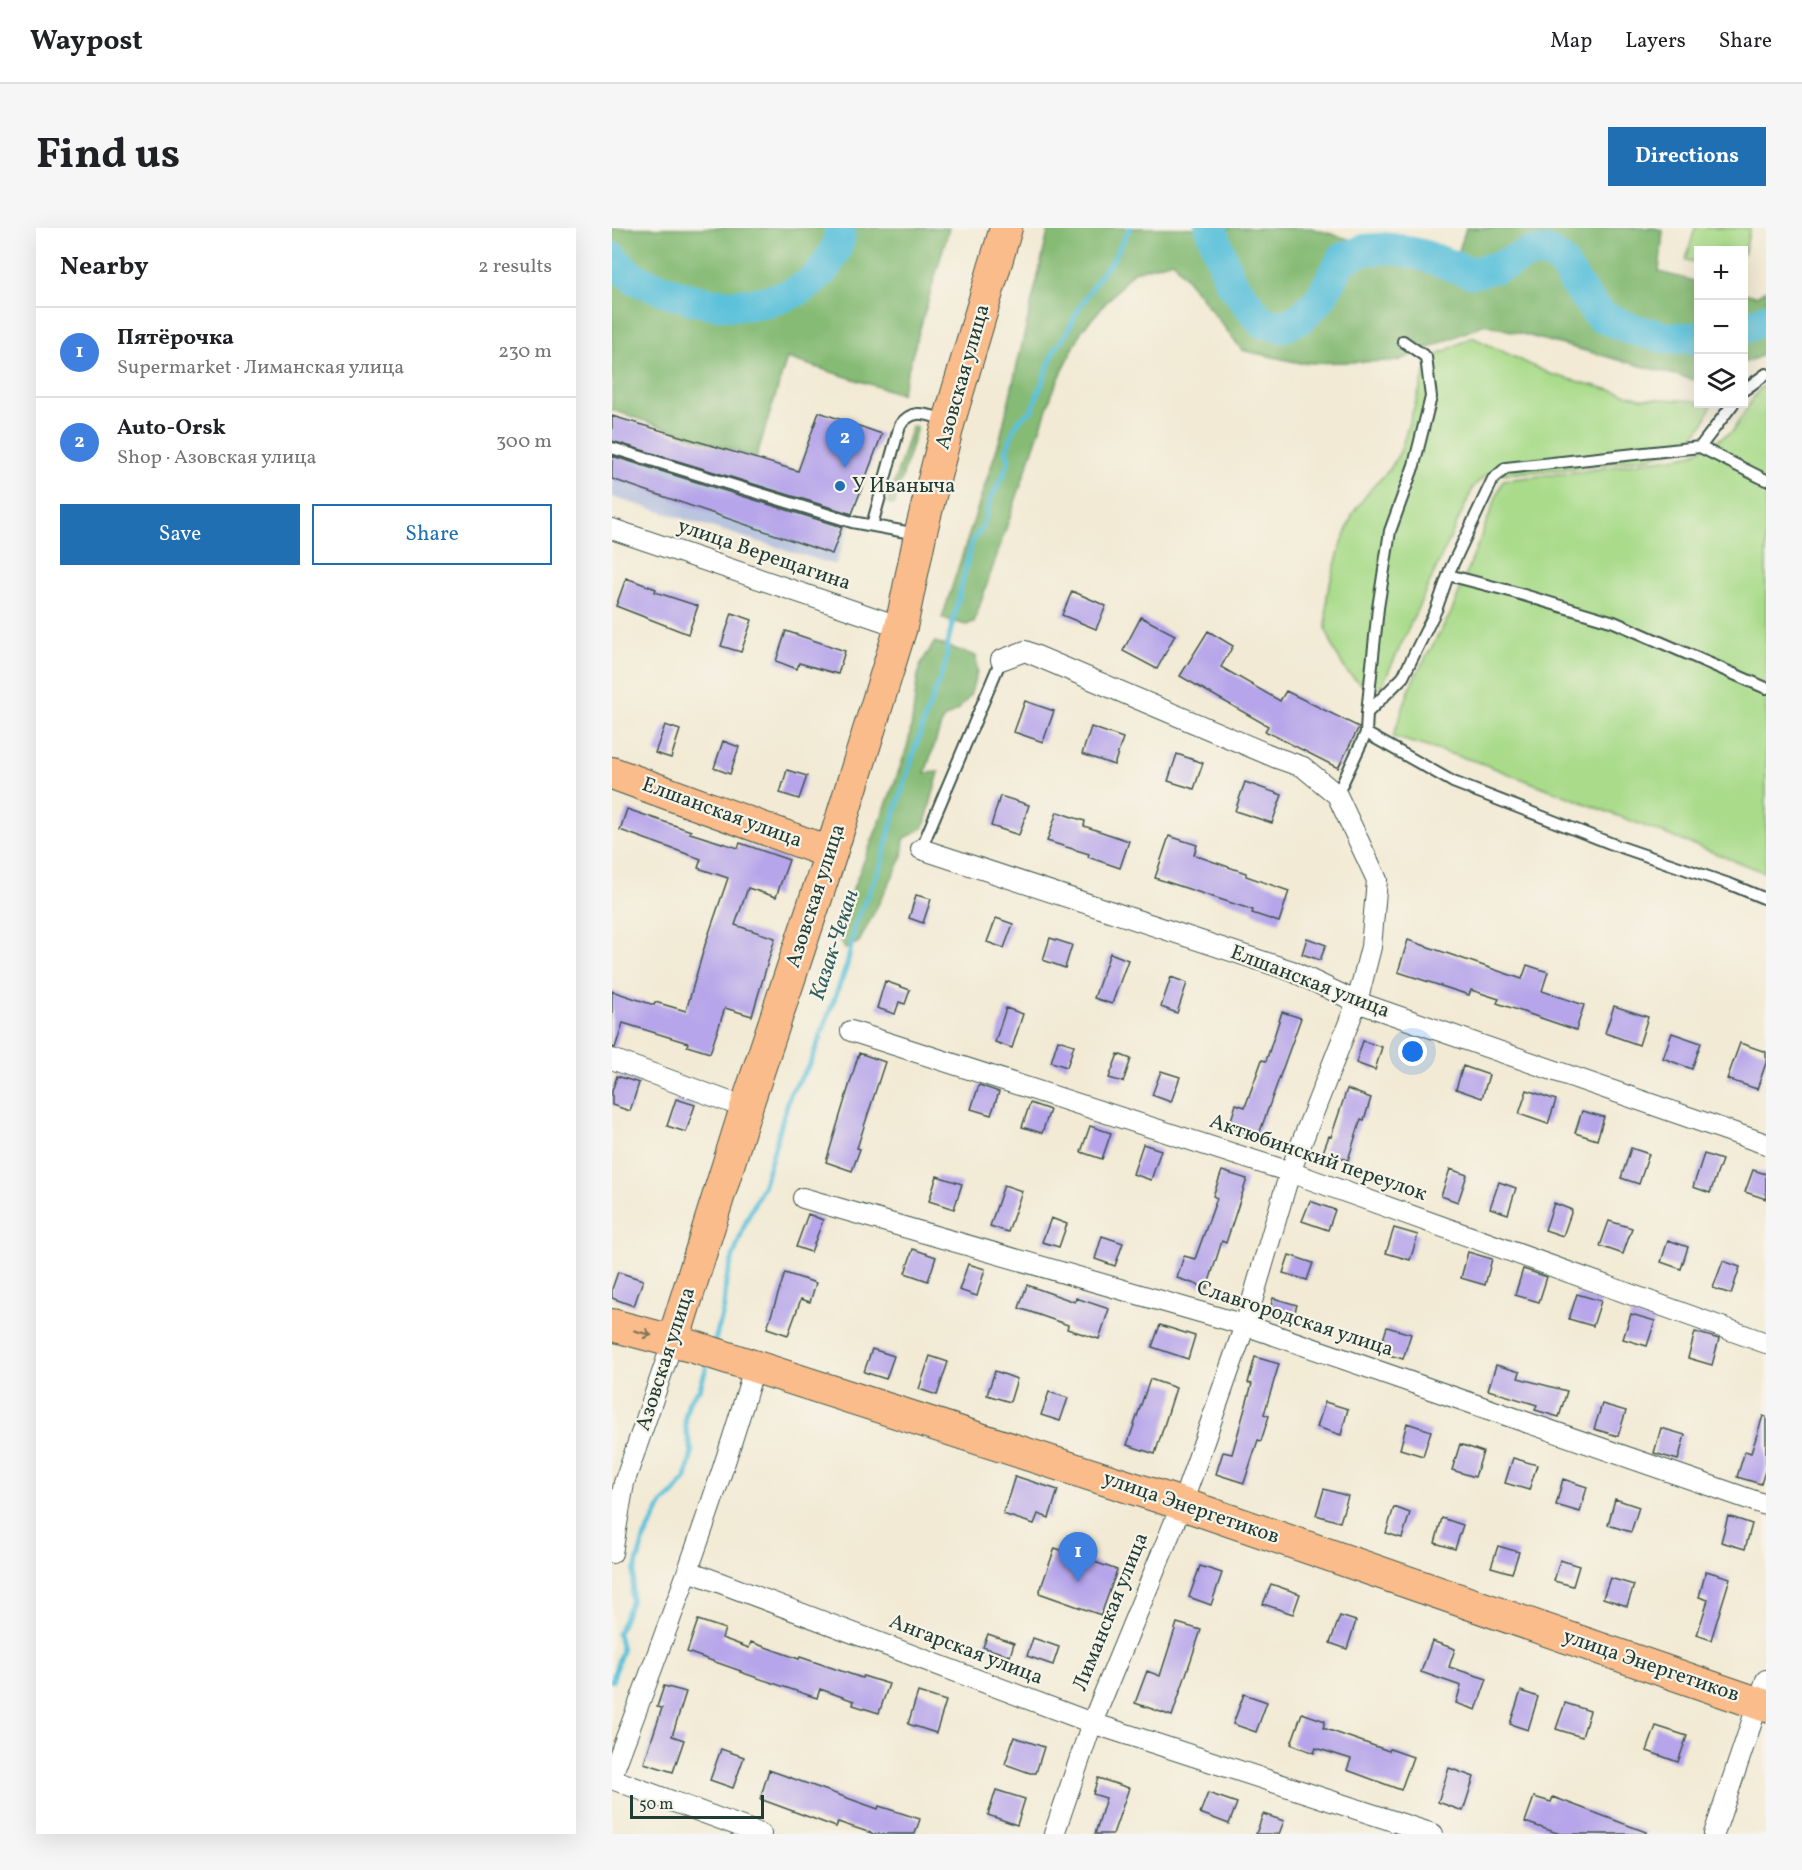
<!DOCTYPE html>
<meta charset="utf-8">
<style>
body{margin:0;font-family:Vollkorn,serif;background:#f6f6f6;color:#202124}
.controls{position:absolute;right:18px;top:18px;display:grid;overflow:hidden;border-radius:0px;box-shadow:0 6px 24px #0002}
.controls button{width:54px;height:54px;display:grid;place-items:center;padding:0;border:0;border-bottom:2px solid #e0e0e0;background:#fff;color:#202124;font:30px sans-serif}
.scale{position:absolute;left:18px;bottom:15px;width:134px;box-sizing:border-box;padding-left:6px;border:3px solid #1f3d34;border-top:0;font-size:16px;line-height:21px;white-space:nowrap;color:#1f3d34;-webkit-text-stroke:4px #f7f3e8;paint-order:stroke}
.you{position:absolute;left:801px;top:824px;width:21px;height:21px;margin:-15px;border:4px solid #fff;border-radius:50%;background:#1a73e8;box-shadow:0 0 0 9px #1a73e833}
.badge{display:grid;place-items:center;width:39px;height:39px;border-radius:50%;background:#1f6fb2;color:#fff;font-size:20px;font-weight:700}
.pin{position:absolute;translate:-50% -50px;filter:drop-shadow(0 2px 3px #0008)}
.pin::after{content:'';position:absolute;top:32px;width:21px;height:18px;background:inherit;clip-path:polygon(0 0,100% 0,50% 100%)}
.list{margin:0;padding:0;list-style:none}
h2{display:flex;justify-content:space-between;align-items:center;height:78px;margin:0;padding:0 24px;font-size:26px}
h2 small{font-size:20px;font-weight:400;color:#757577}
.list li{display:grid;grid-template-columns:39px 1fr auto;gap:18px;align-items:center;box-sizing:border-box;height:90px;padding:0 24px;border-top:2px solid #e0e0e0}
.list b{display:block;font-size:22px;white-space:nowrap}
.list p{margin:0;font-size:20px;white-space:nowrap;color:#757577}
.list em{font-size:20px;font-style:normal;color:#757577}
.actions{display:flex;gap:12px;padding:18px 24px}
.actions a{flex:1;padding:14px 0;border:2px solid #1f6fb2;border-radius:0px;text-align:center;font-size:21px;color:#1f6fb2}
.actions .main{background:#1f6fb2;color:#fff}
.icon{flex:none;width:33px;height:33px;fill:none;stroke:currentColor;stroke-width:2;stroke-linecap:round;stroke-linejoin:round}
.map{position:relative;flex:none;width:1154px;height:1606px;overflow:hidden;border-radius:0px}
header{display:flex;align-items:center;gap:36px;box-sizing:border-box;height:84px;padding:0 30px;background:#fff;border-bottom:2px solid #e0e0e0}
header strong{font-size:28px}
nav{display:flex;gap:33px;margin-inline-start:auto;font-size:21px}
.intro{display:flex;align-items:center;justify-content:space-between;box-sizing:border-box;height:144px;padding:0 36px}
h1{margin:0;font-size:42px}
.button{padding:15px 27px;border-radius:0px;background:#1f6fb2;color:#fff;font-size:21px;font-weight:700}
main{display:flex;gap:36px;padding:0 36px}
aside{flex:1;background:#fff;border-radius:0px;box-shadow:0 6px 24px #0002}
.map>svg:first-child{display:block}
.industrial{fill:#b9c4de}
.green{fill:#a9db8a;stroke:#648c5f;stroke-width:1.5}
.forest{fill:#86bb76;stroke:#527c55;stroke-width:1.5}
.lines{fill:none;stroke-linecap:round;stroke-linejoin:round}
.stream{stroke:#5cc1da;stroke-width:5}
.river{stroke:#5cc1da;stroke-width:32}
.building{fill:#b6a5ea}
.service-casing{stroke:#3f574c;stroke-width:14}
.minor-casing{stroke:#3f574c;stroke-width:22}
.primary-casing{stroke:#3f574c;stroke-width:34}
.service{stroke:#fff;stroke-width:10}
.minor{stroke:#fff;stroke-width:20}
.primary{stroke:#f9bc8a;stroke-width:32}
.oneway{stroke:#81765b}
.poi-dot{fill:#1f6fb2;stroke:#f7f3e8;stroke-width:2}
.labels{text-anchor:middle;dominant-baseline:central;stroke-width:4.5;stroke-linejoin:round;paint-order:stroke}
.street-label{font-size:21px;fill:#1f3d34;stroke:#f7f3e8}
.poi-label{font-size:21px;fill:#1f3d34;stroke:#f7f3e8;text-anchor:start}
.water-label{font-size:22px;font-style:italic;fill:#2e5e5e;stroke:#f7f3e8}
</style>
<header>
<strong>Waypost</strong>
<nav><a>Map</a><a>Layers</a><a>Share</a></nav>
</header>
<div class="intro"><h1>Find us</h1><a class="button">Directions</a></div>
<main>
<aside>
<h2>Nearby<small>2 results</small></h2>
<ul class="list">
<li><span class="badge" style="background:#3f7fe0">1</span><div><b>Пятёрочка</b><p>Supermarket · Лиманская улица</p></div><em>230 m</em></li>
<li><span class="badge" style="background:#3f7fe0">2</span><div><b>Auto-Orsk</b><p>Shop · Азовская улица</p></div><em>300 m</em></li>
</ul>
<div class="actions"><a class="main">Save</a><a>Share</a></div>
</aside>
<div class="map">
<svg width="1154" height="1606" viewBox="0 0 1154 1606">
<rect width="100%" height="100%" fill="#f7f3e8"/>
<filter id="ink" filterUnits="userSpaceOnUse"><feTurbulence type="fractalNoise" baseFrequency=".0167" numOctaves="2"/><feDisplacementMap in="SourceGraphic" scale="12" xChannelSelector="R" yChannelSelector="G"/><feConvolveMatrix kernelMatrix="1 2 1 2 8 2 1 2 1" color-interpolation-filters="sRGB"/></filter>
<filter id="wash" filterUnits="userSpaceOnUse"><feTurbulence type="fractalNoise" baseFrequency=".008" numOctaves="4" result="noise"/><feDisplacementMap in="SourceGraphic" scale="24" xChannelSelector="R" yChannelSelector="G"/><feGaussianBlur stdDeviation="1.35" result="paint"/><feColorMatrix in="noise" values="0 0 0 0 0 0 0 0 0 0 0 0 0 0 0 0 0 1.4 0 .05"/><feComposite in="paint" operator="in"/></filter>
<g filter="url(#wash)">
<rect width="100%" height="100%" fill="#f2ead4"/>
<path class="industrial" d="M 0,188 L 186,243 L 249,265 L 223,337 L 0,269 Z"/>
<path class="green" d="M 1083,0 L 1138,0 L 1132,27 L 1132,22 L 1086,22 L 1086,35 L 1074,32 Z
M 860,109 L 938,146 L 1029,170 L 1086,173 L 1086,176 L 1096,176 L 1099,178 L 1092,195 L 1073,219 L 1040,229 L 967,240 L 874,247 L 862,258 L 770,458 L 748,455 L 735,444 L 724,426 L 714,401 L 715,366 L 728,320 L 741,285 L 759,261 L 778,241 L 788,224 L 816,135 L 829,125 Z
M 1154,157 L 1154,645 L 866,534 L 781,509 L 800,454 L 839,385 L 891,252 L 974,243 L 1078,227 L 1120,204 L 1147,161 Z"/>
<path class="forest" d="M 0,0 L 337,0 L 289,166 L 175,130 L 144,230 L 0,182 Z
M 437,0 L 699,0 L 841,42 L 854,0 L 1043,0 L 1051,3 L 1047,44 L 1086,54 L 1086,153 L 873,96 L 786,133 L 688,135 L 630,122 L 561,33 L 521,44 L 470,102 L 441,163 L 362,394 L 354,397 L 330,390 L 388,211 Z
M 1154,62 L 1154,126 L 1132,135 L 1132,65 L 1144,68 Z
M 300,198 L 305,199 L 282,277 L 276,275 Z
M 323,414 L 364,428 L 365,444 L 358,468 L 346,482 L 331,491 L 313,545 L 327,544 L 312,599 L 292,611 L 290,630 L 247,714 L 233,721 L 225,705 C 246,642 275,582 295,519 C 302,494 302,467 307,442 C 309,432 318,422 323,414 Z"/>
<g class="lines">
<path class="stream" d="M 102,1116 L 112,1080 L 114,1053 L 121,1029 L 134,993 L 152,956 L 178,866 L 198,836 L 235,737 L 244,694 L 269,637 L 279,597 L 311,496 L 334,434 L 336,414 L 360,314 L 372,297 L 377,274 L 392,246 L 397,231 L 394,223 C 401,207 401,191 419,184 L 442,123 L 456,103 L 465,84 L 488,47 L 500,33 L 518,0
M 0,1453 L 10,1422 L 6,1405 L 19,1374 L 22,1345 L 32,1311 L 50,1276 L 62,1265 L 74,1250 L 80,1224 L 74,1202 L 73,1189 L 77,1173 L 88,1160 L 96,1134"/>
<path class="river" d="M 599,0 L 618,53 L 650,94 L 670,99 L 689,90 L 708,71 L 731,30 L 753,22 L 780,20 L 810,27 L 860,45 L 888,38 L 918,25 L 935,24 L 949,33 L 967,61 L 987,87 L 1019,101 L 1056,110 L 1086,110
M 0,29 L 1,32 C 8,38 15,45 22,50 C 29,54 37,56 44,59 C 59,65 76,71 92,74 C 131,82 190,73 214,38 C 221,27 230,13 227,0
M 1132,100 L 1154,91"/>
</g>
<g id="blocks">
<path class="building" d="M 207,184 L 270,206 L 240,286 L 0,213 L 0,188 L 186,243 Z
M 0,228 L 230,299 L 220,326 L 0,251 Z
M 14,350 L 44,361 L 43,364 L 86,378 L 76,406 L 4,378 Z
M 460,363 L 494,378 L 484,401 L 450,387 Z
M 120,385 L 140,392 L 129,424 L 109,418 Z
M 529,389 L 563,407 L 545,441 L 511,423 Z
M 174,403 L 233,423 L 226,446 L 187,435 L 185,441 L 164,433 Z
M 596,403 L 621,418 L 609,439 L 668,473 L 674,463 L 747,499 L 726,540 L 653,503 L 656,498 L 568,448 Z
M 413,473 L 442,483 L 431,514 L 402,504 Z
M 53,497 L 68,502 L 59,530 L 43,525 Z
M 479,499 L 511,510 L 502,537 L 470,526 Z
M 111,513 L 127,519 L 118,546 L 102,540 Z
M 565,526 L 591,535 L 582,561 L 556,553 Z
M 175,542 L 195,548 L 187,571 L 168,565 Z
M 633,554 L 670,567 L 660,595 L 623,583 Z
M 388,568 L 417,577 L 407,607 L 379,598 Z
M 15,581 L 79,603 L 78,605 L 126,620 L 128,615 L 177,632 L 164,669 L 136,660 L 123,697 L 163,710 L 140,788 L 113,780 L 98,825 L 75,818 L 76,815 L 11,795 L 3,820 L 0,819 L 0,763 L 42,777 L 43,774 L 74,783 L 93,717 L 116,650 L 86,640 L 89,631 L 8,602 Z
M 445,584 L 473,593 L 472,598 L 517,613 L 508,640 L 476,629 L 477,626 L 435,613 Z
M 557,608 L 585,617 L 582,627 L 634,645 L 634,648 L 677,663 L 667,694 L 640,685 L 641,682 L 543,650 Z
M 304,667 L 319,671 L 311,695 L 297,690 Z
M 384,690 L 401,696 L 392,720 L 375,714 Z
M 438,710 L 460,717 L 453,740 L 431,732 Z
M 695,710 L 714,717 L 708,732 L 690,726 Z
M 796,712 L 910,751 L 915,737 L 936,744 L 930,763 L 972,777 L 964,802 L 885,775 L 887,771 L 859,762 L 857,767 L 786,744 Z
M 498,725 L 516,732 L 500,776 L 482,770 Z
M 559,749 L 575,755 L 565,785 L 549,779 Z
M 273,753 L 298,762 L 293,776 L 287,774 L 283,786 L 265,780 Z
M 1002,778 L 1036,789 L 1027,817 L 993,805 Z
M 394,780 L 411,786 L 400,820 L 383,814 Z
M 670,784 L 689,790 L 646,909 L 617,899 L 624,876 L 633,879 L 650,832 L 654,833 Z
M 1060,805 L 1089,815 L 1080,841 L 1051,830 Z
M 446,812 L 462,817 L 455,839 L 439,834 Z
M 751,813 L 770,819 L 763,842 L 744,835 Z
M 1128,815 L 1154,824 L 1154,835 L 1145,861 L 1115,851 Z
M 247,825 L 273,834 L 245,920 L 248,921 L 240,943 L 214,934 Z
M 506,826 L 519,831 L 511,854 L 497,850 Z
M 851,838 L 877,847 L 870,870 L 844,861 Z
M 549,843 L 568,849 L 559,874 L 540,867 Z
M 5,848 L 27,855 L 18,883 L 0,877 L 0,863 Z
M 367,857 L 387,864 L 379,887 L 359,881 Z
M 735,861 L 759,870 L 752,892 L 749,891 L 736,932 L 711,924 L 717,908 L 719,909 Z
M 915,862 L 944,872 L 936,896 L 907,886 Z
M 64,871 L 83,877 L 74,904 L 55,898 Z
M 418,875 L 438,882 L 430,905 L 410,899 Z
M 970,883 L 992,889 L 985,912 L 963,905 Z
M 478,898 L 499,905 L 490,931 L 469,924 Z
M 531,916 L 549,922 L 539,952 L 521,946 Z
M 1019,920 L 1037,926 L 1027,956 L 1009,950 Z
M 1092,926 L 1110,932 L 1098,965 L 1081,959 Z
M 838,941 L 855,947 L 846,974 L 829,968 Z
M 1141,942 L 1154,946 L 1154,971 L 1133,964 Z
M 610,943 L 635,951 L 614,1015 L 610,1013 L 595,1060 L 565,1050 L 572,1028 L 583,1031 L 605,970 L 601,968 Z
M 325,948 L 350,956 L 342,981 L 317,973 Z
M 887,954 L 904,960 L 896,986 L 878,980 Z
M 392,957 L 410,963 L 396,1004 L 378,998 Z
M 698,973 L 723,982 L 716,1002 L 690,993 Z
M 942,975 L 960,982 L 951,1008 L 933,1002 Z
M 196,986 L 211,992 L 199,1024 L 184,1019 Z
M 439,990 L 455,996 L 447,1019 L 430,1014 Z
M 997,993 L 1020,1000 L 1011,1026 L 988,1018 Z
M 782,1000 L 806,1007 L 798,1032 L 774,1025 Z
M 490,1008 L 511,1015 L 503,1038 L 483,1031 Z
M 1056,1012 L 1076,1019 L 1069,1041 L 1049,1034 Z
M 301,1021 L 324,1029 L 316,1053 L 293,1045 Z
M 856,1024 L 880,1031 L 873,1057 L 849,1050 Z
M 677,1027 L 701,1035 L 695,1052 L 671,1045 Z
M 1111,1033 L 1128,1039 L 1119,1066 L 1101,1060 Z
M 356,1036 L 373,1041 L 365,1068 L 347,1062 Z
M 911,1041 L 935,1049 L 927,1074 L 903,1067 Z
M 6,1044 L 31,1052 L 22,1078 L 0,1070 L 0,1061 Z
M 173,1045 L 204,1055 L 198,1074 L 189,1071 L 176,1107 L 155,1100 Z
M 415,1057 L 463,1074 L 464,1070 L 497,1081 L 487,1111 L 455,1101 L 456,1097 L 407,1080 Z
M 965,1066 L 989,1073 L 981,1098 L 957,1091 Z
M 661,1070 L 685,1077 L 680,1093 L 657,1086 Z
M 1019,1086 L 1043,1093 L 1035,1118 L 1011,1111 Z
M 548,1097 L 583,1108 L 576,1131 L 540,1119 Z
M 775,1099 L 799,1106 L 791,1131 L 767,1124 Z
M 1083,1104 L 1107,1111 L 1100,1137 L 1076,1130 Z
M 260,1121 L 282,1128 L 274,1151 L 252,1144 Z
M 318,1128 L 336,1134 L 325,1167 L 307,1161 Z
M 643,1129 L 667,1136 L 652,1186 L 657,1188 L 649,1213 L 646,1212 L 632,1255 L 604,1246 L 611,1224 L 620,1226 L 640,1156 L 636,1155 Z
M 884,1137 L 908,1144 L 906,1150 L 955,1163 L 947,1189 L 923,1182 L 925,1177 L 876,1162 Z
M 383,1143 L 405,1151 L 398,1174 L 375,1167 Z
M 538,1151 L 564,1160 L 543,1226 L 515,1217 Z
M 437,1164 L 456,1170 L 448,1193 L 429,1187 Z
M 713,1174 L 736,1181 L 729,1207 L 705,1199 Z
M 990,1176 L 1014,1183 L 1006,1208 L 982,1201 Z
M 1151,1188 L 1154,1189 L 1154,1240 L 1149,1256 L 1125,1249 L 1133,1223 L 1139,1225 Z
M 795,1195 L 819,1203 L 811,1228 L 788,1221 Z
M 1049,1200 L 1073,1207 L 1066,1232 L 1042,1225 Z
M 848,1216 L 871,1224 L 863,1249 L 840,1242 Z
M 901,1230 L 925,1237 L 917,1262 L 893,1255 Z
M 403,1248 L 446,1262 L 437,1290 L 426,1286 L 422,1296 L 391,1286 Z
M 951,1251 L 975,1259 L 968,1284 L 944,1277 Z
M 712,1261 L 736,1268 L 728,1294 L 704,1287 Z
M 1003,1271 L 1027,1279 L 1019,1304 L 996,1297 Z
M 782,1279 L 798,1285 L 790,1310 L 774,1305 Z
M 1116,1288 L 1140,1296 L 1133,1321 L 1109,1314 Z
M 830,1290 L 851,1297 L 843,1321 L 823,1315 Z
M 886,1318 L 907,1324 L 900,1345 L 879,1339 Z
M 443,1320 L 505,1342 L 489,1387 L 427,1365 Z
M 948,1332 L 967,1338 L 961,1358 L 942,1353 Z
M 588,1338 L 610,1345 L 599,1377 L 577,1369 Z
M 1094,1343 L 1118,1350 L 1099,1412 L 1085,1407 L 1096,1372 L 1087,1369 Z
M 998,1350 L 1022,1357 L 1015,1378 L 991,1370 Z
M 659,1356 L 688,1366 L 681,1386 L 651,1376 Z
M 728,1388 L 744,1393 L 735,1421 L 718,1415 Z
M 86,1392 L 113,1401 L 110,1410 L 137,1420 L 139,1414 L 187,1431 L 188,1429 L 250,1450 L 251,1448 L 277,1456 L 267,1485 L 241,1477 L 242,1473 L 208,1461 L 205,1470 L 128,1444 L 129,1443 L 75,1424 Z
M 565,1395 L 589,1402 L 560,1488 L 523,1475 L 535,1443 L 548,1448 Z
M 376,1406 L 402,1415 L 398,1428 L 371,1419 Z
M 421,1410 L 447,1419 L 441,1437 L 415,1428 Z
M 820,1413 L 843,1421 L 837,1439 L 875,1451 L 864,1482 L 844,1475 L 849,1458 L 809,1444 Z
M 52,1458 L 74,1464 L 60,1508 L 72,1512 L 61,1544 L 32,1535 L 50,1480 L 45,1479 Z
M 909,1463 L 926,1469 L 916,1502 L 898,1496 Z
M 306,1464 L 334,1473 L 324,1505 L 296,1496 Z
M 632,1466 L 655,1474 L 644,1504 L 621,1496 Z
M 953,1475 L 978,1483 L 970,1509 L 944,1501 Z
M 690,1485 L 713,1493 L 711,1500 L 777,1523 L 778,1521 L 801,1529 L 789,1562 L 735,1542 L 739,1531 L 704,1520 L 702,1525 L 679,1516 Z
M 1044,1498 L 1075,1508 L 1066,1534 L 1035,1523 Z
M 402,1509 L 432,1519 L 424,1545 L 418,1545 L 393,1536 Z
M 109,1521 L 132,1529 L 121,1560 L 98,1552 Z
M 837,1540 L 862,1549 L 851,1583 L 826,1574 Z
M 157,1542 L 266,1581 L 267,1578 L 308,1591 L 303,1606 L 262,1606 L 226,1594 L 224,1599 L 148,1571 Z
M 486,1550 L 517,1560 L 501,1606 L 483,1606 L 494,1570 L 481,1566 Z
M 384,1562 L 413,1571 L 405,1597 L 376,1587 Z
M 596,1565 L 625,1575 L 617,1596 L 588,1585 Z
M 922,1569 L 939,1574 L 941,1569 L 1034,1604 L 1034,1606 L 948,1606 L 913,1594 Z
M 651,1586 L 672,1593 L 667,1606 L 644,1606 Z"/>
</g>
</g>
<g filter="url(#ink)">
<use href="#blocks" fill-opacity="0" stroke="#3f574c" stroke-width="1.5"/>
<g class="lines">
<defs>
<path id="service" d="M 1132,162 L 1154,146
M 1088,219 L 1121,176
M 0,220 L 240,294 L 305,306
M 260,297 L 288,197 C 302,179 314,187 334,192
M 836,347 L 898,363 L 1002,394 L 1154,460
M 755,485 L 766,380 L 778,303 L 802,237 L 819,169 L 814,129 L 791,113
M 754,505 L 841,554 L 1003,617 L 1120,657 L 1154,671
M 725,567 L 754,505 L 755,485 L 791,449 L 824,382 L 838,342 L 881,251 L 894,240 L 1088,219 L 1154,252
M 309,621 L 389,432"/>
<path id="minor" d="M 0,301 L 289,399
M 389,432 L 413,423 L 665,530 L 691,539 L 725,567 L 765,652 L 759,719 L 745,774 L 678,944 L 633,1097 L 570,1276 L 480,1495 L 442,1606
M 309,621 L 680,743 L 745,774 L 1154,916
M 239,803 L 678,944 L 1154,1115
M 0,831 L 134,880
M 191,970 L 633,1097 L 1154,1277
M 0,1325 L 12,1255 L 61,1113
M 77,1343 L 480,1495 L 821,1606
M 0,1547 C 51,1412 102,1278 142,1140
M 0,1551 L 149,1606
M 1102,1606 L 1154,1452"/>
<path id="primary" d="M 0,545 L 219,625
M 0,1097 L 79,1118 L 570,1276 L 1154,1478
M 61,1113 L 134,880 L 219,625 L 289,399 L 308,307 L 337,193 L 394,0"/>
</defs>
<use href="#service" class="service-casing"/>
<use href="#minor" class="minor-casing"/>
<use href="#primary" class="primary-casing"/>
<use href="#service" class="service"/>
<use href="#minor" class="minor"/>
<use href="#primary" class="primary"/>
</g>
<defs><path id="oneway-shaft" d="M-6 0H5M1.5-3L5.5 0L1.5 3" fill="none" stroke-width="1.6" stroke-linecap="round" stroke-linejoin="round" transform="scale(1.5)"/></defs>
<use class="oneway" href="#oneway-shaft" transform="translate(31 1105) rotate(15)"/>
</g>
<circle class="poi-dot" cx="228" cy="258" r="6"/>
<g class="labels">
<g class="street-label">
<text transform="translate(351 149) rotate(-74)">Азовская улица</text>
<text transform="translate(152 327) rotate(19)">улица Верещагина</text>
<text transform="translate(110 585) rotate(20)">Елшанская улица</text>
<text transform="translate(204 668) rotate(-72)">Азовская улица</text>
<text transform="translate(698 754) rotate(21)">Елшанская улица</text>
<text transform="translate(706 930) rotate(19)">Актюбинский переулок</text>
<text transform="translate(683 1091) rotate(18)">Славгородская улица</text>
<text transform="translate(54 1131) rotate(-72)">Азовская улица</text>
<text transform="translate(579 1280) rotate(19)">улица Энергетиков</text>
<text transform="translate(499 1384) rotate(-68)">Лиманская улица</text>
<text transform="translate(354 1422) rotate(21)">Ангарская улица</text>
<text transform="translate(1039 1438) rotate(19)">улица Энергетиков</text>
</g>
<g class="poi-label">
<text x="240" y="258">У Иваныча</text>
</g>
<g class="water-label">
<text transform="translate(223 717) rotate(-72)">Казак-Чекан</text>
</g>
</g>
</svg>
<div class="controls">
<button>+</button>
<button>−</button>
<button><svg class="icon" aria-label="layers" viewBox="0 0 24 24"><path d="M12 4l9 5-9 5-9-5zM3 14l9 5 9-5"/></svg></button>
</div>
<div class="scale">50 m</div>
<div class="you"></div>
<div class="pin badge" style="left:466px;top:1354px;background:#3f7fe0">1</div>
<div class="pin badge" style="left:233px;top:240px;background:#3f7fe0">2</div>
</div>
</main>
